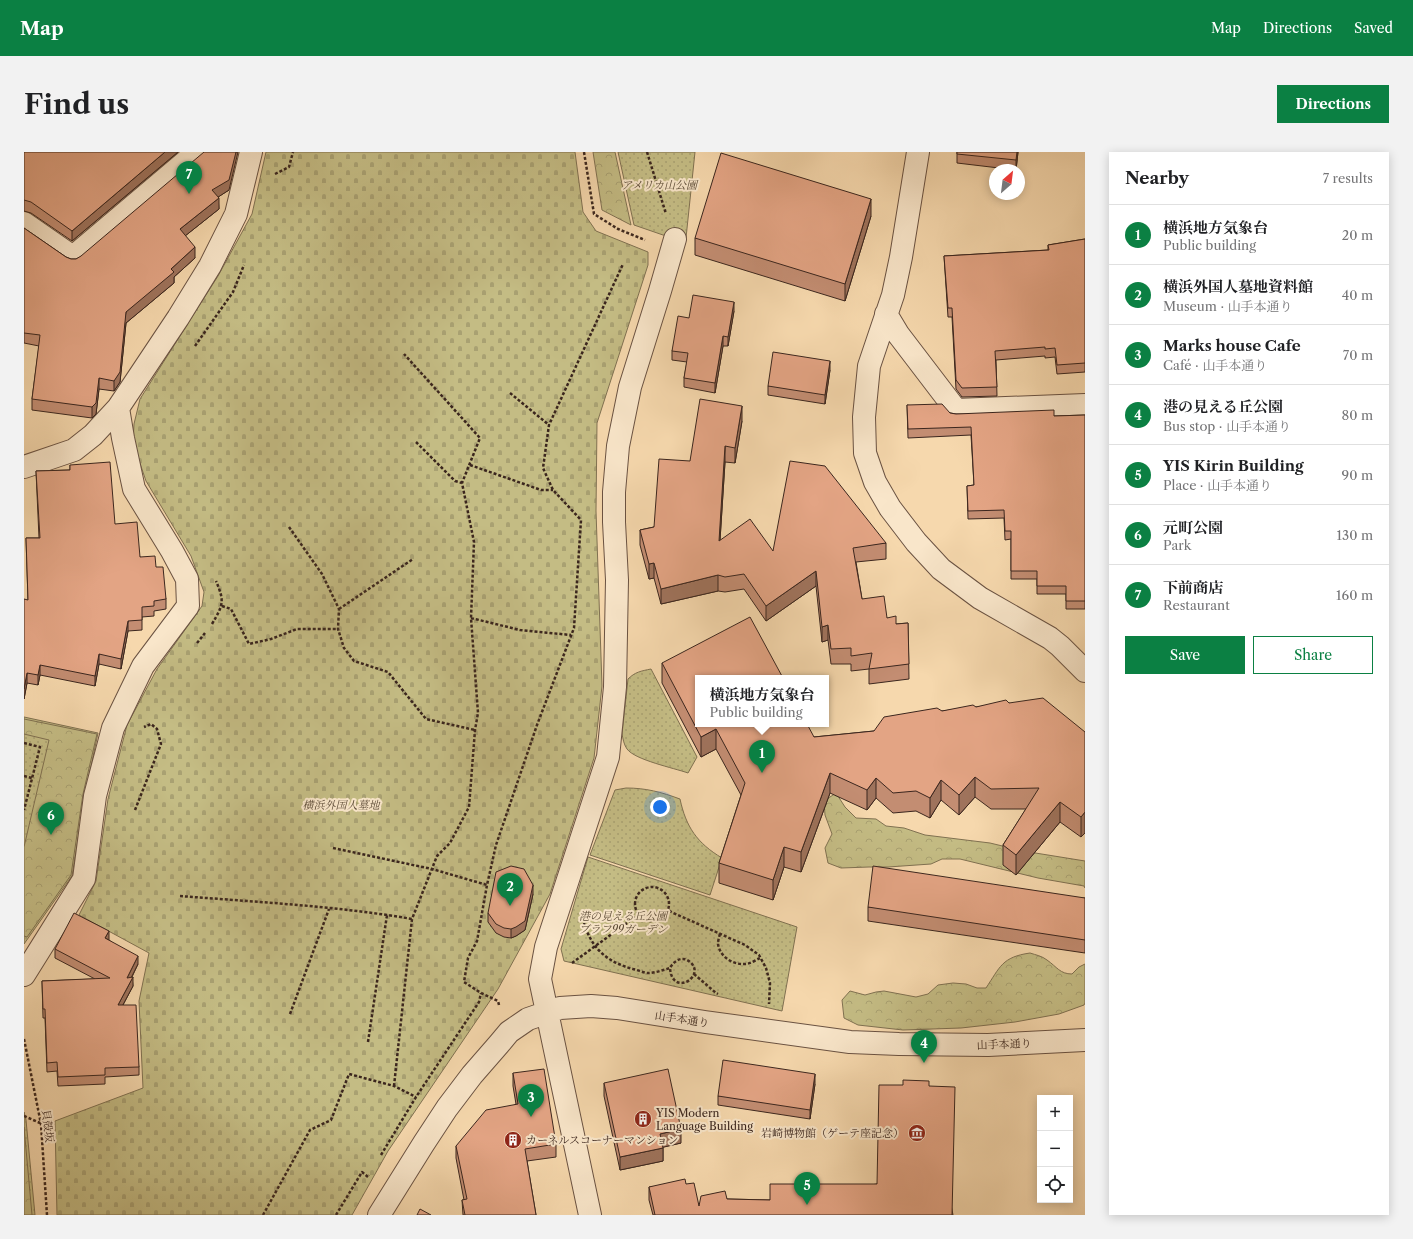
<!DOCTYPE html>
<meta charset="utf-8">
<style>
body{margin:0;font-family:"Libre Caslon Text","Noto Serif JP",serif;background:#f2f2f2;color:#202124}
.controls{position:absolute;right:12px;bottom:12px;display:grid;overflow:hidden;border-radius:0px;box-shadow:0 2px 10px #0003}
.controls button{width:36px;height:36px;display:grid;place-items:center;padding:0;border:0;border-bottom:1px solid #e0e0e0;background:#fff;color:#202124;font:20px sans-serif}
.compass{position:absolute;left:965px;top:12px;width:36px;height:36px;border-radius:50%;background:#fff;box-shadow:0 2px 10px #0003;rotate:28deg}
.you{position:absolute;left:636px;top:655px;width:14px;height:14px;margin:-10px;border:3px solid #fff;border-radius:50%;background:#1a73e8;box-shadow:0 0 0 6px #1a73e833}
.badge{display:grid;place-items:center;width:26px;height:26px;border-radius:50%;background:#0b8043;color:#fff;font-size:13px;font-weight:700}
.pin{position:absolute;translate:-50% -33px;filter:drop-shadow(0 1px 2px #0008)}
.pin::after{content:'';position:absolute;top:21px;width:14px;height:12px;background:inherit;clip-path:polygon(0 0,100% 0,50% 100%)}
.popup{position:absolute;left:671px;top:523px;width:134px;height:52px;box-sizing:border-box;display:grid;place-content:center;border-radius:0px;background:#fff;filter:drop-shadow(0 1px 3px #0005);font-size:13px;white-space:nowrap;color:#757577}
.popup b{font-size:15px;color:#202124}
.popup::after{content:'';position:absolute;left:50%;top:100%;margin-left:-8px;border:8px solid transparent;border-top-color:#fff}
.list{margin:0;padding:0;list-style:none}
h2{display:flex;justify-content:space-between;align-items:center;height:52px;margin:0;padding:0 16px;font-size:17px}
h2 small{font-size:13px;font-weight:400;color:#757577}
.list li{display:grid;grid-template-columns:26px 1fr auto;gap:12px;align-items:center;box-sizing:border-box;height:60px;padding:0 16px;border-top:1px solid #e0e0e0}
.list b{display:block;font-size:15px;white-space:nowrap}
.list p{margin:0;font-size:13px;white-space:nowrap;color:#757577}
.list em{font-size:13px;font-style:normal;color:#757577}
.actions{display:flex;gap:8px;padding:12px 16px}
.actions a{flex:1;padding:9px 0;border:1px solid #0b8043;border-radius:0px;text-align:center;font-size:14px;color:#0b8043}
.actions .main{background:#0b8043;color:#fff}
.icon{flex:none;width:22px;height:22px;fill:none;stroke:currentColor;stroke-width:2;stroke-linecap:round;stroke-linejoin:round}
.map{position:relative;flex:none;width:1061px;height:1063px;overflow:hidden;border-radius:0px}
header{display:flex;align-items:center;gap:24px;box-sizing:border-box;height:56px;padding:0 20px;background:#0b8043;color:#fff}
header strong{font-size:19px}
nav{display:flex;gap:22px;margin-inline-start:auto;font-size:14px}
.intro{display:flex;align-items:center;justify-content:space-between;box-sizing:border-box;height:96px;padding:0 24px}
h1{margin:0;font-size:28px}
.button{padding:10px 18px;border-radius:0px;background:#0b8043;color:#fff;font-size:14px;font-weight:700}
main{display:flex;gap:24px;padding:0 24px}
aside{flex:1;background:#fff;border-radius:0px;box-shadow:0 2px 10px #0003}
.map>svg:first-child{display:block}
.green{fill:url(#green-dots);stroke:#807151}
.forest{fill:url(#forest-crowns);stroke:#807151}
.cemetery{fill:url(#cemetery-stones);stroke:#807151}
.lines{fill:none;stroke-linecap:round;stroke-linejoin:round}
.minor-casing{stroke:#6a5242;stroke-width:24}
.path{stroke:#3b261e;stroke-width:2.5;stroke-dasharray:3 2;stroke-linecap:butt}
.minor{stroke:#f9e6ca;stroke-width:22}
.wall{fill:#c38d72;stroke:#3b261e}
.shaded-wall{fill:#9f735c;stroke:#3b261e}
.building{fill:#e3a484;stroke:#3b261e}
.labels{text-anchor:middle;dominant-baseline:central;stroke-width:4;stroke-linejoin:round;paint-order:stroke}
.park-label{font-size:11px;font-style:italic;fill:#5d4c38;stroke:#f9e6ca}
.street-label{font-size:11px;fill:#3b261e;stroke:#f9e6ca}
.poi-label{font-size:11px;fill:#3b261e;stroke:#f9e6ca;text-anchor:start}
</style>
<header>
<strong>Map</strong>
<nav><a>Map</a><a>Directions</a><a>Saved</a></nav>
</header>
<div class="intro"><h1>Find us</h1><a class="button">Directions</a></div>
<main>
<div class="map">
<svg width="1061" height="1063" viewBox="0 0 1061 1063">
<defs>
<pattern id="green-dots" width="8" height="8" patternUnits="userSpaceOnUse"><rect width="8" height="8" fill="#c4bc84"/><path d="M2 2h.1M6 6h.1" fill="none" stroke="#a9a172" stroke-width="1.8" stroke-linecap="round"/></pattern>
<pattern id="forest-crowns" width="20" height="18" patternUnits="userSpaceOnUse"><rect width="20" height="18" fill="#c4bc84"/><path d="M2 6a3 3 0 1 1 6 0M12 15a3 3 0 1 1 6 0" fill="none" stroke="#a9a172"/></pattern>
<pattern id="cemetery-stones" width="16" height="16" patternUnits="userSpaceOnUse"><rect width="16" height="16" fill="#c4bc84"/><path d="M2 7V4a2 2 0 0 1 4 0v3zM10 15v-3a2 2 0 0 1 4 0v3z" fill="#a9a172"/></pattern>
</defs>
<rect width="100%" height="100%" fill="#f6d8ad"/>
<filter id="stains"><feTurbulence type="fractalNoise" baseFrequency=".005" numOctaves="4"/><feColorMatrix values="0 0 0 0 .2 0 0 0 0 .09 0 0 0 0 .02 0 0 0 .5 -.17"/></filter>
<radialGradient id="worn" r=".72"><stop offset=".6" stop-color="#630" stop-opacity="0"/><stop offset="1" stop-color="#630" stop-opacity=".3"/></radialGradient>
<path class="green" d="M 594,0 L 671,0 L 662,86 L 639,83 L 610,73 Z
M 627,517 L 673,605 L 664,621 C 650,616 611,608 603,597 C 600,593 599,587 598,582 L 604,527 C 611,520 617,519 627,517 Z
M 0,565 L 74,581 L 61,643 L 48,724 L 0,792 Z
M 602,636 C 622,636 637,640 656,647 C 662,675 673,691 698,706 L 686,743 L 566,703 L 591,638 Z
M 564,705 L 773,775 L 758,859 L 540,809 L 537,797 Z
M 0,960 L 2,968 L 11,1063 L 0,1063 Z"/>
<path class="forest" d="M 569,0 L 591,0 L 607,73 L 578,58 Z
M 0,567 L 73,582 L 59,642 L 47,723 L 3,785 L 0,784 L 0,695 L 25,588 L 0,582 Z
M 812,641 L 821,655 L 832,666 L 852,667 L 862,674 L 880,676 L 901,683 L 966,691 L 999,699 L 1061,709 L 1061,736 L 1060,734 L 1014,726 L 936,707 L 918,707 L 907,712 L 864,715 L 845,715 L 817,716 L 804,711 L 801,696 L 808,682 L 801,663 L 800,649 Z
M 1006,801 C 1012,803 1018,804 1023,808 C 1033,815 1036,822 1048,822 L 1055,815 L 1061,812 L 1061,851 L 1060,853 L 1035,862 L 991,870 L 937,876 L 879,878 L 834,873 L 820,866 L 818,848 L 826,839 L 841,843 L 852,840 L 860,839 L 892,845 L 904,842 L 914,833 L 929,831 L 942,832 L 953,836 L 962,836 C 976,815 978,805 1006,801 Z
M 0,975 L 8,1063 L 0,1063 Z"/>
<path class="cemetery" d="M 242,0 L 551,0 L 559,60 L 572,79 L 624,100 L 624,113 L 573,271 L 572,359 L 578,534 L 570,606 L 526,742 L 474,837 L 364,999 L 328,1063 L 33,1063 L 31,969 L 119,936 L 115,849 L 125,801 L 55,763 L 72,729 L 84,647 L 103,573 L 133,517 L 178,454 L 180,440 L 167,404 L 122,329 L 109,291 L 110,272 L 116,247 L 194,124 L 228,62 Z"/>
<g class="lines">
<defs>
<path id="minor" d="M 894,0 L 877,105 L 869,143 L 845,214 L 840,265 L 841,301 L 851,330 L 866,356 L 892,390 L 917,417 L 956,446 L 1026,486 L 1036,494 L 1061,519
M 0,71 L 49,105 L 173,0
M 862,162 L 874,182 L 932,258 L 1061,253
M 0,315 L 50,298 L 69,283 L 94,256 L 154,166 L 186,114 L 212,62 L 227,0
M 0,823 L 60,727 L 71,644 L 89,576 L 119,514 L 164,454 L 163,427 L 148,399 L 110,337 L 99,286 L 94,256
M 355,1063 L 400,991 L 423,956 L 448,923 L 475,892 L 485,880 L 504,867 L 536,856 L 567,854 L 593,856 L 681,870 L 826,890 L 875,892 L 964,893 L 1061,888
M 566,1063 L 516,827 L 522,795 L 584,605 L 591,535 L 593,428 L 590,370 L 590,340 L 594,294 L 606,235 L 636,139 L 651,87"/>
</defs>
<use href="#minor" class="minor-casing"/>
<path class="path" d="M 560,0 L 570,62 L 594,77 L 621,88
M 623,0 L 642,62
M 251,22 L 265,15 L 269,0
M 171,194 L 209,140 L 220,113
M 486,241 L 525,273
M 392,290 L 431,329 L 438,331
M 446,313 L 517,338 L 529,338
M 265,375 L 298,422 L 315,457 L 314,477 L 320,496 L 330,509 L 364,520 L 402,567 L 451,578
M 198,454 L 207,457 L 225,492 L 247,487 L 273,477 L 314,477
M 315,457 L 389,407
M 447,466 L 496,478 L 547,483
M 188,472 C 199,453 201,450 192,429
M 173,491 L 181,481
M 0,591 L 16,595 L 0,658
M 0,624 L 8,626
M 111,658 L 137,592 L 133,577 L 127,572 L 120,575
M 309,696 L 408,717 L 463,733
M611 752a17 17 0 1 1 34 0a17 17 0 1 1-34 0Z
M 156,744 C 232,750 313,754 388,767
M 645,759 L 721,793 L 735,803 L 742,816 L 746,831 L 745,852
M 560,771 C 568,797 583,810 609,817 C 614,818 620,821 624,821 C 631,821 639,818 646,816 C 650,809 658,803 666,810 C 683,824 648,846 646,816
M 696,782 C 695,785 694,789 694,792 C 696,805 709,813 721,812 C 726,812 732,808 736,806
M 548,811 L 614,763
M 670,822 L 692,841 L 694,842
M 475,853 L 474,849 L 457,841 L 440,830 L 444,806 L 453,789 L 463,733 L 472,693 L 513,573 L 550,476 L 557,368 L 529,338 L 519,316 L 525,273 L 599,112
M 266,862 L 305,757
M 0,887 L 17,972 L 23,1063
M 344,890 L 363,763
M 370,934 L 388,767 L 413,704 L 426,691 L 445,655 L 451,578 L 454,561 L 447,466 L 450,390 L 438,331 L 456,286 L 380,202
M 0,964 L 16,971
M 357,1003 L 392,945 L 455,850 L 457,841
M 239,1063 L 286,978 L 307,968 L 325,922 L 370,934 L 392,945
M 312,1063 L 338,1020 L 344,1025 L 345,1023"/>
<use href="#minor" class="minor"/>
</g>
<path class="wall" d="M 0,0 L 154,0 L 48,89 L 7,61 L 0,59 Z
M 933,0 L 994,0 L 992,18 L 933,11 Z
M 205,38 L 194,45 L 195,57 L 161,84 L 171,106 L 150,125 L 150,131 L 102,171 L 96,230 L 90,239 L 75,237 L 72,262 L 68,266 L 8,258 L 8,247 L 15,194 L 0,191 L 0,76 L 42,105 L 47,107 L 52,107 Z
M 847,64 L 821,149 L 671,103 L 671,86 Z
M 1061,87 L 1061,220 L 1033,222 L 1031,205 L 1021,206 L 1021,204 L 972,208 L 973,244 L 938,245 L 932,237 L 928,165 L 924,165 L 920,104 L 1024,98 L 1024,93 Z
M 710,159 L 704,194 L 699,194 L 691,241 L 660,235 L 660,226 L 663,210 L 648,208 L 648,199 L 665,166 Z
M 806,218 L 801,252 L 744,243 L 744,234 Z
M 883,253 L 932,262 L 1030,264 L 1061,263 L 1061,457 L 1042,457 L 1042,442 L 1013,442 L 1013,427 L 987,427 L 987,387 L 981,388 L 980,366 L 944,367 L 943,334 L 950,333 L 947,283 L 884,286 Z
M 718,269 L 711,311 L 701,310 L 696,388 L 749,399 L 862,391 L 862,407 L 832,410 L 838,447 L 863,466 L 872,472 L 884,471 L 885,527 L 845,532 L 845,517 L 827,519 L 827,512 L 807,512 L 804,488 L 798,490 L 792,434 L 742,469 L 720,437 L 701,440 L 694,439 L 637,452 L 630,426 L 625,427 L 616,393 L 616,378 L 630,375 L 666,309 Z
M 46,313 L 116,405 L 132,415 L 142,447 L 142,457 L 130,459 L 130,464 L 118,465 L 118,478 L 104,479 L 97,517 L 75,512 L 71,534 L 16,523 L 14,533 L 3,531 L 0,547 L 4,448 L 2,386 L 15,386 L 12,319 L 46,318 Z
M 638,511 L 790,585 L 850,579 L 918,559 L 952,555 L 985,551 L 1061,580 L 1061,681 L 1057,685 L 1036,670 L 992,723 L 979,713 L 979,693 L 1002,657 L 967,657 L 951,645 L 935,663 L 917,648 L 906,666 L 892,659 L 869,661 L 852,646 L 843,658 L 806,641 L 777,720 L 760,715 L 749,748 L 695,731 L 695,711 L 717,643 L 692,597 L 677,605 L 638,531 Z
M 509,742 L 501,778 L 492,784 L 487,786 L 480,785 L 472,781 L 464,770 L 464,761 Z
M 1061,746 L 1061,801 L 844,769 L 844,755 Z
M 85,788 L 114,812 L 108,825 L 109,834 L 99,853 L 115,915 L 115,923 L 81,925 L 81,932 L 34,934 L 33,919 L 23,920 L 21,866 L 19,866 L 18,829 L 71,827 L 31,806 L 31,797 Z
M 489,921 L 532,992 L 532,1005 L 503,1009 L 512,1063 L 439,1063 L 438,1048 L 440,1048 L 432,1006 L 432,994 L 492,952 L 489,934 Z
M 580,931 L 657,991 L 639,995 L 639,1009 L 596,1018 L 580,944 Z
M 791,932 L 786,967 L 694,953 L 694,944 Z
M 905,934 L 929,1063 L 629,1063 L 625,1048 L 625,1035 L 662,1032 L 675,1054 L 703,1047 L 746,1048 L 853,1032 Z"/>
<path class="shaded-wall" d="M 141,0 L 154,0 L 48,89 L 48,79 Z
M 212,0 L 214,0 L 205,38 L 188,49 L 188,38 Z
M 993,0 L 994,0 L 992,18 L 992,8 Z
M 195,46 L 195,57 L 156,88 L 156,77 Z
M 847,47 L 847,64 L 821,149 L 821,132 Z
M 171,95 L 171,106 L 150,125 L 150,131 L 102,171 L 96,230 L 90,239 L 90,229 L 102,160 L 147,117 Z
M 710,150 L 710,159 L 704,194 L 704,185 Z
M 699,184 L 699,194 L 691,241 L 691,231 Z
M 806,209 L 806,218 L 801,252 L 801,243 Z
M 75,226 L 75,237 L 72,262 L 68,266 L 68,255 Z
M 718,254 L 718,269 L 711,311 L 711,296 Z
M 701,294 L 701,310 L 695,404 L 695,389 Z
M 630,411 L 630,426 L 625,427 L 625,412 Z
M 792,419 L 792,434 L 742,469 L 742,454 Z
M 694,423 L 694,439 L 637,452 L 637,437 Z
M 104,469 L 104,479 L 97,517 L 97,507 Z
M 804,473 L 804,488 L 798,490 L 798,475 Z
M 75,502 L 75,512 L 71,534 L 71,524 Z
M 16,513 L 16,523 L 14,533 L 14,523 Z
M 3,521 L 3,531 L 0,547 L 0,537 Z
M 692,577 L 692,597 L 677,605 L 677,585 Z
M 806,621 L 806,641 L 777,720 L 777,700 Z
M 951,625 L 951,645 L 935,663 L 935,643 Z
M 852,626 L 852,646 L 843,658 L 843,638 Z
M 917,628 L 917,648 L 906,666 L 906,646 Z
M 1036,650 L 1036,670 L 992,723 L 992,703 Z
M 1061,660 L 1061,681 L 1057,685 L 1057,665 Z
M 760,695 L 760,715 L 749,748 L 749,728 Z
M 509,733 L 509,742 L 501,778 L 492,784 L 487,786 L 487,777 Z
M 85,779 L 85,788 L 81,786 Z
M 114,804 L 114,812 L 103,834 L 103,826 Z
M 109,825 L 109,834 L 94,862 L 94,853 Z
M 791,922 L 791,932 L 786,967 L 786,958 Z
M 657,977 L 657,991 L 636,996 L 636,982 Z
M 639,996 L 639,1009 L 596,1018 L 596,1005 Z"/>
<path class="building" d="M 0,0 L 141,0 L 48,79 L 7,50 L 0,48 Z
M 180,0 L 212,0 L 205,28 L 188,38 L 195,46 L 156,77 L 171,95 L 147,117 L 150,120 L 102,160 L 96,220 L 90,229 L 75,226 L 72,251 L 68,255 L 8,247 L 16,183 L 0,181 L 0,76 L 42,105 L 47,107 L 52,107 L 57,104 Z
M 933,0 L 993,0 L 992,8 L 933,2 Z
M 697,1 L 847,47 L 821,132 L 671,86 Z
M 1061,87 L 1061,211 L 1033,213 L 1031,196 L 1021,197 L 1021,195 L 971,199 L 973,235 L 938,236 L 932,228 L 928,156 L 924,156 L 920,104 L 1025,98 L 1024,93 Z
M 669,143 L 710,150 L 704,185 L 699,184 L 691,231 L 660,226 L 664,201 L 648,199 L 654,164 L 665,166 Z
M 749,200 L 806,209 L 801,243 L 744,234 Z
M 676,247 L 718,254 L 711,296 L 701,294 L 695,389 L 726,367 L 749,399 L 766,309 L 801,314 L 862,391 L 829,396 L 838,447 L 860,444 L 863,466 L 872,464 L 872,472 L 884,471 L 885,512 L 845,517 L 848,501 L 827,504 L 827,496 L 807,497 L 804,473 L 798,475 L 792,419 L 742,454 L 720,422 L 701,425 L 694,423 L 637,437 L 630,411 L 625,412 L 616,378 L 630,375 L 635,307 L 666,309 Z
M 918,252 L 926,261 L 932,262 L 1030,258 L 1030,264 L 1061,263 L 1061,449 L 1042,449 L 1042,434 L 1013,434 L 1013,419 L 987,419 L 987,379 L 981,379 L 980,358 L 944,359 L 943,334 L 950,333 L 947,275 L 884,277 L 883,253 Z
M 86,310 L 91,372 L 113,370 L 116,405 L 131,404 L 132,415 L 139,415 L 142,447 L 130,449 L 130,454 L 118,455 L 118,468 L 104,469 L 97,507 L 75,502 L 71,524 L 16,513 L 14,523 L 3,521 L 0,537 L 0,447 L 4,448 L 2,386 L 16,386 L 12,319 L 46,318 L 46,313 Z
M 726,465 L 759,526 L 674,526 L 674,572 L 783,572 L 790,585 L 850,579 L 860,565 L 913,556 L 918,559 L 949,553 L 952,555 L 982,548 L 985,551 L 1019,546 L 1061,580 L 1061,660 L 1057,665 L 1036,650 L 992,703 L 979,693 L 1015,636 L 967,637 L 951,625 L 935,643 L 917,628 L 906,646 L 892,639 L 869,641 L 852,626 L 843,638 L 806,621 L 777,700 L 760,695 L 749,728 L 695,711 L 721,631 L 692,577 L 677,585 L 638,511 Z
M 487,714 L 500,717 L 509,733 L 501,769 L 492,775 L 487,777 L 480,776 L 472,772 L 464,761 L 472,720 Z
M 849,714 L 1061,746 L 1061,788 L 844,755 Z
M 50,761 L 85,779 L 81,786 L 114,804 L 103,826 L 109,825 L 94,853 L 112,853 L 115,915 L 81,916 L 81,923 L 34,925 L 33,910 L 23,911 L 21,857 L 19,857 L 18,829 L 86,826 L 31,797 Z
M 699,908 L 791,922 L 786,958 L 694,944 Z
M 520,917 L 532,992 L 501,997 L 512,1063 L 441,1063 L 438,1048 L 443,1047 L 432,994 L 462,958 L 494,952 L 489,921 Z
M 644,917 L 657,977 L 636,982 L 639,996 L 596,1005 L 580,931 Z
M 879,928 L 905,929 L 905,934 L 931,935 L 928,1063 L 631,1063 L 625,1035 L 661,1027 L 662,1032 L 670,1031 L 675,1054 L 677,1044 L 701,1039 L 703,1047 L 746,1048 L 746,1032 L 853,1032 L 855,933 L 879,933 Z
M 396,1057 L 407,1063 L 393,1063 Z"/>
<defs>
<symbol id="building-disc" viewBox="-11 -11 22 22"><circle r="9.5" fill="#8f2418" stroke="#f9e6ca"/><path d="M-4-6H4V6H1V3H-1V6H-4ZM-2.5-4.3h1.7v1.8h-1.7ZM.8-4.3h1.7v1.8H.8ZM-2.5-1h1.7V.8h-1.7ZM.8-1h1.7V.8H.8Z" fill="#fff"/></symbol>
<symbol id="museum-disc" viewBox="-11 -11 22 22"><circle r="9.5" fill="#8f2418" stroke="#f9e6ca"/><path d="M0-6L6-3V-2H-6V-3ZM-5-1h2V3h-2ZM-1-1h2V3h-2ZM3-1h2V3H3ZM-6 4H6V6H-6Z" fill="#fff"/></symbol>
</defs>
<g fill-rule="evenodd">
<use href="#building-disc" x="609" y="957" width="20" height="20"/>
<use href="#museum-disc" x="883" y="971" width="20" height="20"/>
<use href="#building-disc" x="479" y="978" width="20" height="20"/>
</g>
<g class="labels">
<g class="park-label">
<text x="635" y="33">アメリカ山公園</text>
<text x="317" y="653">横浜外国人墓地</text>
<text x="599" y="764">港の見える丘公園<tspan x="599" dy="13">ブラフ99ガーデン</tspan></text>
</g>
<g class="street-label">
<text transform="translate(658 867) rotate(9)">山手本通り</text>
<text transform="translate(980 892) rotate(-2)">山手本通り</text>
<text transform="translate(24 974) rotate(83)">貝殻坂</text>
</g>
<g class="poi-label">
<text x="632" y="961">YIS Modern<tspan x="632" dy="13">Language Building</tspan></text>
<text x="880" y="981" text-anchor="end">岩崎博物館（ゲーテ座記念）</text>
<text x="502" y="988">カーネルスコーナーマンション</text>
</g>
</g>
<rect width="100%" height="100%" filter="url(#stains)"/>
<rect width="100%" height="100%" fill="url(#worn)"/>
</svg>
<div class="controls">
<button>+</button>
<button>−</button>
<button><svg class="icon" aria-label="locate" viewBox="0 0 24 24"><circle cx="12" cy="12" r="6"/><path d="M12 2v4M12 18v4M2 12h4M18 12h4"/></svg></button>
</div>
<svg class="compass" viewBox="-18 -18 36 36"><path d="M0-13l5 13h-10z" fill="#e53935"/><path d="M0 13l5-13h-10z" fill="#757577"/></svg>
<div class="you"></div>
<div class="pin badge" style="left:738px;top:621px">1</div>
<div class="popup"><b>横浜地方気象台</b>Public building</div>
<div class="pin badge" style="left:486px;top:754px">2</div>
<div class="pin badge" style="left:507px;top:965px">3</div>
<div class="pin badge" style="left:900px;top:911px">4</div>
<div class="pin badge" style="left:783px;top:1053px">5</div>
<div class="pin badge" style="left:27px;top:683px">6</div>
<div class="pin badge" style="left:165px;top:42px">7</div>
</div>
<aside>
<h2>Nearby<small>7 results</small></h2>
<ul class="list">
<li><span class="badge">1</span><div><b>横浜地方気象台</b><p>Public building</p></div><em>20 m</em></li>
<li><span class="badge">2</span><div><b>横浜外国人墓地資料館</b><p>Museum · 山手本通り</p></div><em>40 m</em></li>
<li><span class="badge">3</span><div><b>Marks house Cafe</b><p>Café · 山手本通り</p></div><em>70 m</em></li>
<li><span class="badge">4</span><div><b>港の見える丘公園</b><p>Bus stop · 山手本通り</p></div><em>80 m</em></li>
<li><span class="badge">5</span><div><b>YIS Kirin Building</b><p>Place · 山手本通り</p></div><em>90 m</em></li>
<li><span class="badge">6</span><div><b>元町公園</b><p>Park</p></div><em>130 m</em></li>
<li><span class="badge">7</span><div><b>下前商店</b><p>Restaurant</p></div><em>160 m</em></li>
</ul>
<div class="actions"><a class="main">Save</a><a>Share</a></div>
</aside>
</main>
